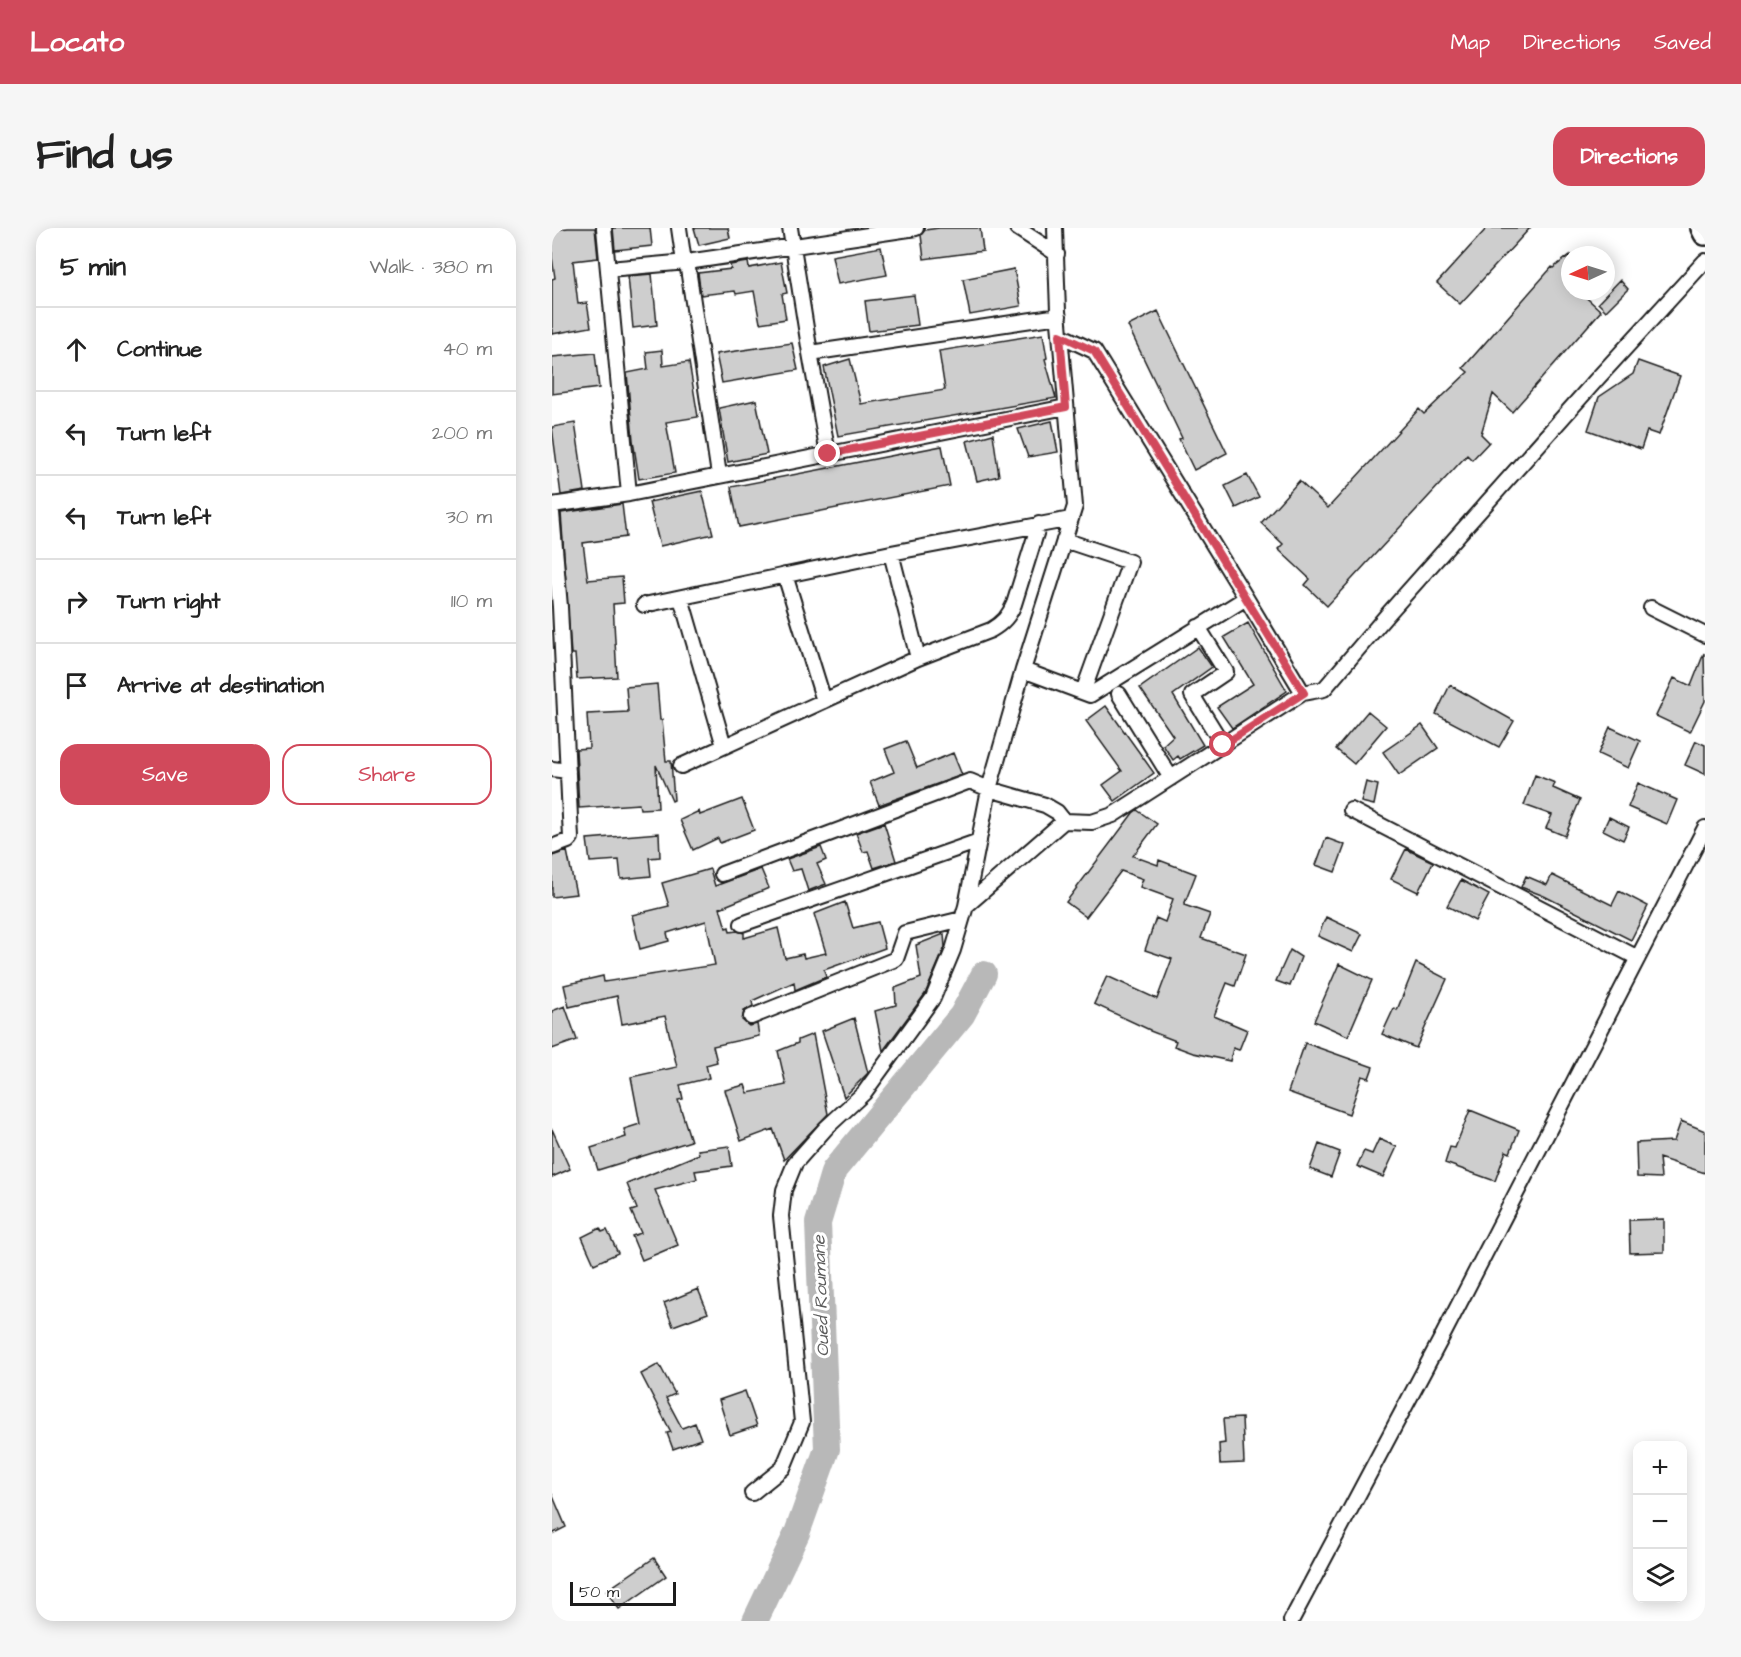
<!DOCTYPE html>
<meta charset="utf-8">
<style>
body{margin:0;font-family:"Architects Daughter",sans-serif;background:#f6f6f6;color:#222}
.controls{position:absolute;right:18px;bottom:18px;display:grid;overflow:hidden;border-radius:12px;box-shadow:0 3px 15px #0003}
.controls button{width:54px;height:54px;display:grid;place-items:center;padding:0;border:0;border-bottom:2px solid #e0e0e0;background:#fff;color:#222;font:30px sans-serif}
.compass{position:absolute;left:1009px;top:18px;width:54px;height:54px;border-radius:50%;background:#fff;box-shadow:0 3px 15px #0003;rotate:266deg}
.scale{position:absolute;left:18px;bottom:15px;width:106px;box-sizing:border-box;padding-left:6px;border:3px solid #1c1c1c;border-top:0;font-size:16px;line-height:21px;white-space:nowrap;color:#1c1c1c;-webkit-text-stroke:4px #fff;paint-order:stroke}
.stop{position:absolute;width:18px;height:18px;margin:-14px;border:4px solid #d1495b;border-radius:50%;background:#fff}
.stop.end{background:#d1495b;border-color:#fff;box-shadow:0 2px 6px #0008}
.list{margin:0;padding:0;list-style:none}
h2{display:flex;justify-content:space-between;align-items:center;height:78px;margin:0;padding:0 24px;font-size:26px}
h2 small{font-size:20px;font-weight:400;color:#767676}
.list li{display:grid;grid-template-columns:39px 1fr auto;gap:18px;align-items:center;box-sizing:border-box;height:84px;padding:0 24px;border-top:2px solid #e0e0e0}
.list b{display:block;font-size:22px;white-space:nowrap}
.list em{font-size:20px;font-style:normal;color:#767676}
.actions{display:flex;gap:12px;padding:18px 24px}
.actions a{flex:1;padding:14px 0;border:2px solid #d1495b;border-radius:18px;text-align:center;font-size:21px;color:#d1495b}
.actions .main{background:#d1495b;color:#fff}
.icon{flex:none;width:33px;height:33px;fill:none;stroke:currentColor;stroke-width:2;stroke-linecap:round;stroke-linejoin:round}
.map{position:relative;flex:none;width:1153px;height:1393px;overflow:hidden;border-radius:18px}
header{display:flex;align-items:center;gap:36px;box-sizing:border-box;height:84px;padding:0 30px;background:#d1495b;color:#fff}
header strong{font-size:28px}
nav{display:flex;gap:33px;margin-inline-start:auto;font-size:21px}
.intro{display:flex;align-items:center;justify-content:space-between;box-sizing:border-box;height:144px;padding:0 36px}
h1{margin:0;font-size:42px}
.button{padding:15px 27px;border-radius:18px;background:#d1495b;color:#fff;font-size:21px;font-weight:700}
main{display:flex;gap:36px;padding:0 36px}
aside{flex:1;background:#fff;border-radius:18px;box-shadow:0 3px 15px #0003}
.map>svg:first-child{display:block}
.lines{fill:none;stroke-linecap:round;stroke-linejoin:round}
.river{stroke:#b8b8b8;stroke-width:26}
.building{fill:#cecece;stroke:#1c1c1c;stroke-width:1.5}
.minor-casing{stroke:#1c1c1c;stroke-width:18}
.primary-casing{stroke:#1c1c1c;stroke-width:26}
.minor{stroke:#fff;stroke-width:14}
.primary{stroke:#fff;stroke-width:21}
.route{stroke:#d1495b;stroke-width:8}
.labels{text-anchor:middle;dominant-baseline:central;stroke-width:6;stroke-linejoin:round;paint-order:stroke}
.water-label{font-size:18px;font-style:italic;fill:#5a5a5a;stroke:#fff}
</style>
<header>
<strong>Locato</strong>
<nav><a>Map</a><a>Directions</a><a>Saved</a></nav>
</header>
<div class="intro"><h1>Find us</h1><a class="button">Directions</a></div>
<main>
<aside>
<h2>5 min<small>Walk · 380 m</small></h2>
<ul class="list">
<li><svg class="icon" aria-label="ahead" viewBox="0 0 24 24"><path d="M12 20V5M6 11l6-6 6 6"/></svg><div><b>Continue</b></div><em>40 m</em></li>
<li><svg class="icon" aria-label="left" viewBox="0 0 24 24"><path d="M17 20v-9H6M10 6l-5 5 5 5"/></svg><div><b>Turn left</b></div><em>200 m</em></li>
<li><svg class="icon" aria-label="left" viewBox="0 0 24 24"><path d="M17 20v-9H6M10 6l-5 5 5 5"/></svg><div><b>Turn left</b></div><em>30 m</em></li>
<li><svg class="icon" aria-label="right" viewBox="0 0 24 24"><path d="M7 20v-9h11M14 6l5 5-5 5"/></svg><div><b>Turn right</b></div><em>110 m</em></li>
<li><svg class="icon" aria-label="arrive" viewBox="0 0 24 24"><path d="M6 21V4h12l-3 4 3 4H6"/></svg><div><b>Arrive at destination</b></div></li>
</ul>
<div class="actions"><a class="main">Save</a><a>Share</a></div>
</aside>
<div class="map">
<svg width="1153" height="1393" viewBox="0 0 1153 1393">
<rect width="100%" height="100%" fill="#fff"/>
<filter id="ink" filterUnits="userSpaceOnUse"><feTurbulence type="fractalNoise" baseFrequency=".0167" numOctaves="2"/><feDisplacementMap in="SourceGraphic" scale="12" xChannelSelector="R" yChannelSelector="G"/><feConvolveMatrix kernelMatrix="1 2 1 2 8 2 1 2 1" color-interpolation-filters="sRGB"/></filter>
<g filter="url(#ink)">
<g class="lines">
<path class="river" d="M 203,1393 L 245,1305 L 275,1221 L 266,995 L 282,942 L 410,787 L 432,746"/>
</g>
<path class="building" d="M 16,0 L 43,0 L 46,30 L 21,33 L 26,76 L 35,75 L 39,99 L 0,106 L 0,51 L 3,50 L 0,29 L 0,2 Z
M 61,0 L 98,0 L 100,18 L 63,22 Z
M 142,0 L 176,0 L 178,10 L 147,17 Z
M 387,0 L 428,0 L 431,23 L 372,31 L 369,7 L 373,2 Z
M 935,0 L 978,0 L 908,76 L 885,55 Z
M 329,19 L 335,47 L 286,56 L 280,28 Z
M 1018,27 L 1018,63 L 1027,63 L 1049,83 L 960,184 L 941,166 L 929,206 L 937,214 L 920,232 L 915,227 L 775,378 L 753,357 L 758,351 L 726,321 L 731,316 L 709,295 L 747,253 L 776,280 L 867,181 L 872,186 L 916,144 L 911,140 L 1000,39 L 1001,40 Z
M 196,34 L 197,40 L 229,34 L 235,65 L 230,66 L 234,91 L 208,95 L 202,63 L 184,66 L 183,63 L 149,67 L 146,45 L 179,41 L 178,37 Z
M 462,41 L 469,78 L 418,87 L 411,51 Z
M 100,46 L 105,97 L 81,100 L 76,48 Z
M 1068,52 L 1076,61 L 1054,83 L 1046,75 Z
M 362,67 L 366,97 L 317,103 L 313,73 Z
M 606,83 L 675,225 L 642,242 L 627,211 L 630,210 L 576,98 Z
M 491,106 L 495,130 L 493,131 L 504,170 L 286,208 L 272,139 L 298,131 L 309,176 L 393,162 L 387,123 Z
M 240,115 L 246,142 L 170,155 L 164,126 Z
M 110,122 L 111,138 L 137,134 L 146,189 L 114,194 L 123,245 L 87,251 L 81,212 L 75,145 L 96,141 L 94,124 Z
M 43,125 L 47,160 L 0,166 L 0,129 Z
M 1086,133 L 1128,148 L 1107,207 L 1095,203 L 1089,221 L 1036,202 L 1047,169 L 1081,146 Z
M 204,172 L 215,226 L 176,234 L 167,180 Z
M 500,193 L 506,224 L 476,229 L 466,201 Z
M 23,195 L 33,263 L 9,267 L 0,199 Z
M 441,206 L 447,248 L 425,253 L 415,213 Z
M 390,218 L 398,258 L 187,299 L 179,259 Z
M 695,247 L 707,269 L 684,280 L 673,258 Z
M 150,263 L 161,306 L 108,318 L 97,274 Z
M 70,276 L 74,309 L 31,315 L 36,352 L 70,349 L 72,375 L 61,376 L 65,449 L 25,451 L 23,426 L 19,426 L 9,285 Z
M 696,395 L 735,463 L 680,500 L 665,479 L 701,456 L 672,409 Z
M 646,419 L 660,439 L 621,467 L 651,517 L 628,531 L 626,528 L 621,532 L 611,517 L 621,508 L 588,460 Z
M 1152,425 L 1153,473 L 1138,504 L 1104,488 L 1122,450 L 1139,458 Z
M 105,456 L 108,492 L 110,492 L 114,533 L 119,533 L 122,572 L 120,573 L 104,537 L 106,580 L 88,581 L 87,576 L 27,580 L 24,521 L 37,520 L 35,486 L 76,484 L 74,459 Z
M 898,457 L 962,493 L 947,519 L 884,486 Z
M 554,478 L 602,545 L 563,573 L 551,557 L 570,543 L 534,493 Z
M 816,483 L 834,498 L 802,536 L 784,521 Z
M 870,497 L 886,520 L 847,547 L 831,524 Z
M 1058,499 L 1088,513 L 1076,540 L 1046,526 Z
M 354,513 L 365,540 L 401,525 L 410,547 L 327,577 L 318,554 L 342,544 L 333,521 Z
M 1144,513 L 1153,517 L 1153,546 L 1133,537 Z
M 983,547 L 1003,555 L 1001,560 L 1028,572 L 1013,608 L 994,600 L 1000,587 L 972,577 Z
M 814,554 L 826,557 L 822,577 L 809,574 Z
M 1086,555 L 1125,572 L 1115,596 L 1076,579 Z
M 190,571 L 202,602 L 168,615 L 166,610 L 141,622 L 128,592 L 147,583 L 148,587 Z
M 585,582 L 605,596 L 581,628 L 606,637 L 607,632 L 644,646 L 632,677 L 658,686 L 649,710 L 694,726 L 683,758 L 675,755 L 662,788 L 695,802 L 687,822 L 681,820 L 678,833 L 641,825 L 622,818 L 624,813 L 598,803 L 598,802 L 542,776 L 555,748 L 605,771 L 620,731 L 593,722 L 604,690 L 613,694 L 621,671 L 588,659 L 591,651 L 569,643 L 534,689 L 514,674 L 581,585 Z
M 1057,589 L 1077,599 L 1071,612 L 1051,602 Z
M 332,595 L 344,633 L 322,640 L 316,623 L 311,624 L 304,605 Z
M 107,605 L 108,629 L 97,630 L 99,648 L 69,651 L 67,632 L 38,634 L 35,611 Z
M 774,610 L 793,617 L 783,644 L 764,637 Z
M 269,619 L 274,632 L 265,636 L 274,656 L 256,663 L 249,641 L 240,643 L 235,631 Z
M 854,621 L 881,634 L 866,664 L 839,651 Z
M 15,623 L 24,666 L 0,669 L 0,628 Z
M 158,641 L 163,658 L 209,641 L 217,660 L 168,680 L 174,700 L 177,699 L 178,704 L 185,703 L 192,705 L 192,710 L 226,700 L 233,730 L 251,726 L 252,730 L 274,725 L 262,686 L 293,674 L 301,700 L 326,694 L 333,720 L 272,742 L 274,749 L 243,762 L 242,754 L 200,773 L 201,778 L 192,783 L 190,792 L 197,798 L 205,796 L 207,808 L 161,818 L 165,834 L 154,837 L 157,850 L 128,857 L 131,871 L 126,872 L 139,913 L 46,942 L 39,920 L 74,909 L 72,901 L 88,896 L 79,849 L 125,839 L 113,788 L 70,796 L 65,768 L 17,779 L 12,757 L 51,748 L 52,754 L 163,737 L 154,693 L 115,705 L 117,713 L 88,721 L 80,687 L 117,678 L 110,655 Z
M 1000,647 L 1060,677 L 1067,663 L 1096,678 L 1079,712 L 992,668 L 969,659 L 974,648 L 995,657 Z
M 909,652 L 937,667 L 923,693 L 895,678 Z
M 774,689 L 810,706 L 801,724 L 766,708 Z
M 392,706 L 393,719 L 373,766 L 331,823 L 323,783 L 344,777 L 343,760 L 369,750 L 364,717 Z
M 738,722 L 749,729 L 738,758 L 724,753 Z
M 864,735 L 895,751 L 864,820 L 830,806 L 842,780 L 845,782 Z
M 787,736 L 820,752 L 796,808 L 762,793 Z
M 13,778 L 25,812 L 0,821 L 0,783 Z
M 302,790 L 316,845 L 292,869 L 270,803 Z
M 261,806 L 276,886 L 232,932 L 221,901 L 189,913 L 173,862 L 193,857 L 196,865 L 234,857 L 226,823 L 246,815 L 246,812 Z
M 753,815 L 821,839 L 817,850 L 810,848 L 797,886 L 736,864 Z
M 918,882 L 967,902 L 958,925 L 954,923 L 943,953 L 893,935 L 898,919 L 903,920 Z
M 1129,893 L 1153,903 L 1153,945 L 1107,930 L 1109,950 L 1085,949 L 1084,915 L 1122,913 Z
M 0,901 L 18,941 L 0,949 Z
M 827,911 L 845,919 L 831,949 L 805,938 L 812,923 L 820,926 Z
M 767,916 L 788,924 L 779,949 L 758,941 Z
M 177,918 L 180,938 L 143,943 L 145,951 L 103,962 L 126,1017 L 90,1032 L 80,1008 L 89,1005 L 79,983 L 85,981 L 75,956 L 147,926 L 146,922 Z
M 1112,991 L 1112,1024 L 1078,1025 L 1077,992 Z
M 48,1000 L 50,1004 L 55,1002 L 66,1025 L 42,1036 L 30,1009 Z
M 146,1061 L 156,1085 L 121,1098 L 112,1075 Z
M 107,1136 L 123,1166 L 114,1170 L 130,1200 L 143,1195 L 149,1211 L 121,1221 L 115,1205 L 119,1204 L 89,1146 Z
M 193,1163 L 205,1198 L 178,1207 L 167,1172 Z
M 690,1190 L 692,1235 L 668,1236 L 667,1216 L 673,1215 L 671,1191 Z
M 0,1266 L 14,1299 L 0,1306 Z
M 102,1330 L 114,1348 L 67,1381 L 54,1363 Z"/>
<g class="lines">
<defs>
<path id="minor" d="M 52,0 L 77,266
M 127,0 L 132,34
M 238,0 L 258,125 L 276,226
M 465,0 L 505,26
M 135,34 L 167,247
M 57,41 L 135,34 L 364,0
M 508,107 L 542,123 L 694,370 L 751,465
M 258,125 L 507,88
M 0,277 L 77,266 L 514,179
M 0,285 L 8,379 L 19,610 L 16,613 L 0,619
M 512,312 L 578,334 L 531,464
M 339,325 L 366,430
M 233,347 L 272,473
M 129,370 L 172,518
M 92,377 L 339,325 L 519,291
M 1099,380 L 1153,407
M 646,399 L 674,444 L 640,467 L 671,517
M 471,442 L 538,467 L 694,370
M 567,466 L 619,550
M 129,538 L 366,430 L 439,402 C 451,395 457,388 462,376 L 487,296
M 0,541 L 16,543
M 799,582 L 1086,730
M 170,646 L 418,553 L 437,561 L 493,577 L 505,584 L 512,593
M 414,678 L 437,561 L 471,442 L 523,278 L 506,83 L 503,0
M 190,696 L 427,613
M 199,789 L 344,731 L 353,705 L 410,691
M 200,1265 L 231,1240 L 250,1194 L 229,988 L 232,962 L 243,935 L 274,900 L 312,865 L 381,770 L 401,722 L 414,678 L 512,593 L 540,594 L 561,587 L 751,465 L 772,461 L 835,387 L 1045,151 L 1153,33
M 739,1393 L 891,1107 L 1153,600"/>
<path id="primary" d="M 1150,0 L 1153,6"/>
</defs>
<use href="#minor" class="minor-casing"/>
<use href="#primary" class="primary-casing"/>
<use href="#minor" class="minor"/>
<use href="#primary" class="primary"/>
</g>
</g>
<g class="lines" filter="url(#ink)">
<path class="route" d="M 276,226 L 514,179 L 508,107 L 542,123 L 752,465 L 671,517"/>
</g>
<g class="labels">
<g class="water-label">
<text transform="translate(269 1068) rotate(-92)">Oued Roumane</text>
</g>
</g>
</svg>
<div class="controls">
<button>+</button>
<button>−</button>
<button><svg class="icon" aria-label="layers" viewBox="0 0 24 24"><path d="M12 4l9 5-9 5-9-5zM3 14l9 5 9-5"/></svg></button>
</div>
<svg class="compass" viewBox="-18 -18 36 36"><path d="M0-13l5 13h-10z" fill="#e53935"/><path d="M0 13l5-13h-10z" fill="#767676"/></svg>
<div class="scale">50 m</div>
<div class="stop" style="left:671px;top:517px"></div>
<div class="stop end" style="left:276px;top:226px"></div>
</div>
</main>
